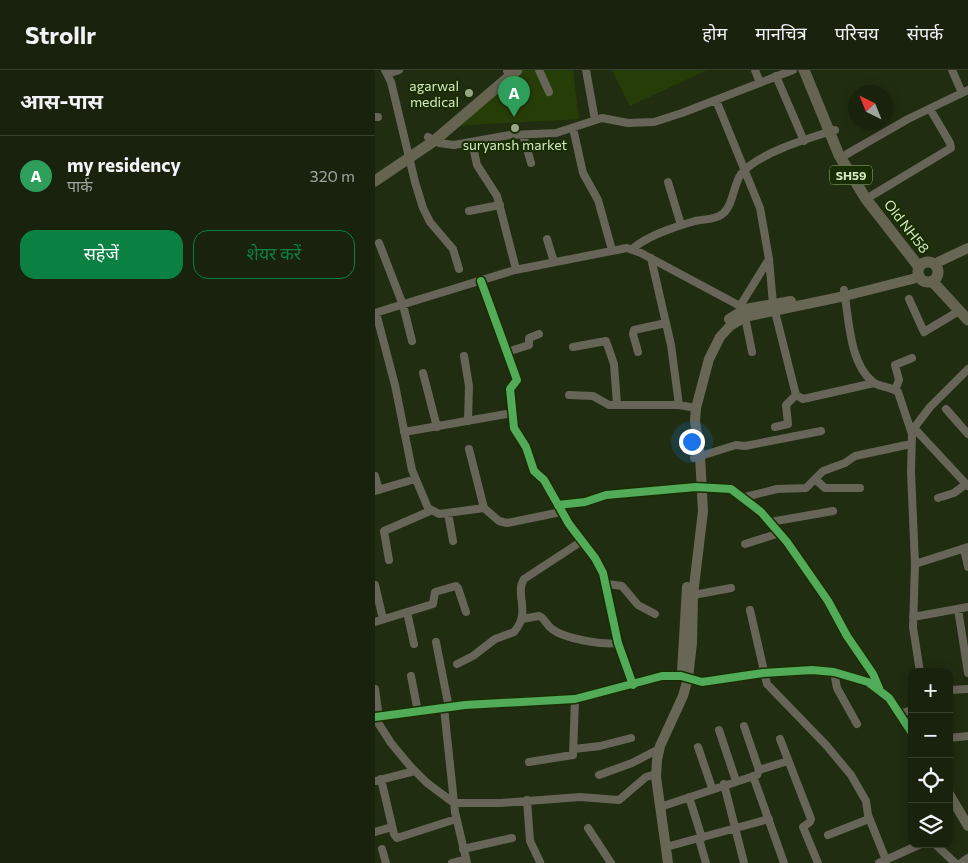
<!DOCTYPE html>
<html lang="hi">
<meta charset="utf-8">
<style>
body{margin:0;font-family:Commissioner,"Noto Sans Devanagari",sans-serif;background:#222a16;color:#f1f3f6}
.controls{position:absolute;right:15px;bottom:15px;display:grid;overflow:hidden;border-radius:10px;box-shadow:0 2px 12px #0003}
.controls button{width:45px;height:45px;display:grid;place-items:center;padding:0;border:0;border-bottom:1px solid #373f2e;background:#19220d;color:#f1f3f6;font:25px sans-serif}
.compass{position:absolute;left:473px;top:15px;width:45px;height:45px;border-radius:50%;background:#19220d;box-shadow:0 2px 12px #0003;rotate:317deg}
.you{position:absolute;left:316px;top:371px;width:18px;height:18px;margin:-12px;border:4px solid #fff;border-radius:50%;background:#1a73e8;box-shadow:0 0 0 8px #1a73e833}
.badge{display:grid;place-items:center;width:32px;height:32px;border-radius:50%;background:#0b8043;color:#fff;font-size:16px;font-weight:700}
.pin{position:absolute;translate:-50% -41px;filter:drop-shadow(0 1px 2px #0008)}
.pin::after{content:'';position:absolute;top:26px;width:18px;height:15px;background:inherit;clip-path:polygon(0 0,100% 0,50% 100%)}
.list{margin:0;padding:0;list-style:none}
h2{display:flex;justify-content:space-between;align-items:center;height:65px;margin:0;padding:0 20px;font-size:21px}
h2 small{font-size:16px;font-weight:400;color:#9fa49d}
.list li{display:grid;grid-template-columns:32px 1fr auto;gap:15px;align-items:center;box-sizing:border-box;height:80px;padding:0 20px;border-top:1px solid #373f2e}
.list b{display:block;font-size:19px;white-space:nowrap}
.list p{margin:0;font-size:16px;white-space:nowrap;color:#9fa49d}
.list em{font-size:16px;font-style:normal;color:#9fa49d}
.actions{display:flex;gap:10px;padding:15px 20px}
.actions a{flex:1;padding:11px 0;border:1px solid #0b8043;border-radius:15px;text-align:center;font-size:18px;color:#0b8043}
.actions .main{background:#0b8043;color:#fff}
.icon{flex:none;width:28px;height:28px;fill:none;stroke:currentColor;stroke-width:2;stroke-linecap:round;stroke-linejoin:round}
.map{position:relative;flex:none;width:593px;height:793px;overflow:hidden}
header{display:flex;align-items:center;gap:30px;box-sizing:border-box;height:70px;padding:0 25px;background:#19220d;border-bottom:1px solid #373f2e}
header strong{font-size:24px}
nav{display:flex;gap:28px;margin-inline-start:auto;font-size:18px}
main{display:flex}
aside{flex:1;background:#19220d}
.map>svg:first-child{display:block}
.built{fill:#273d07}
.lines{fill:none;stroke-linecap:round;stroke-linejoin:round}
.street{stroke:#676557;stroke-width:8}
.secondary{stroke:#686756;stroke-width:10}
.primary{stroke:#656451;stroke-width:11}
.cycleway-casing{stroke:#192e00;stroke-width:11}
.cycleway{stroke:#51ab58;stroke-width:8}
.poi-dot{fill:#96a687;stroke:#192e00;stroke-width:2}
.labels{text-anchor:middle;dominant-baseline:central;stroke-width:4.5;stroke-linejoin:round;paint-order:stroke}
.shield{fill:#192e00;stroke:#9db08b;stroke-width:1}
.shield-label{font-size:12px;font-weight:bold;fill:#d5e7c6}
.poi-label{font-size:14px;fill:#d5e7c6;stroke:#192e00;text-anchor:end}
.street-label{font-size:14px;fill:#d5e7c6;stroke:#192e00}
</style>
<header>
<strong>Strollr</strong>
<nav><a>होम</a><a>मानचित्र</a><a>परिचय</a><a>संपर्क</a></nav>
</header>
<main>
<aside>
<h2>आस-पास<small></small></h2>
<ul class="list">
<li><span class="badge" style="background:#2e9e5b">A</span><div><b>my residency</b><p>पार्क</p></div><em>320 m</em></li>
</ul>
<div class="actions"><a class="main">सहेजें</a><a>शेयर करें</a></div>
</aside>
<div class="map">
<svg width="593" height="793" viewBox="0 0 593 793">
<rect width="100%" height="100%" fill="#212d11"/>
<path class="built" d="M 146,0 L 198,0 L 204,49 L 79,56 Z
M 237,0 L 332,0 L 255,36 Z"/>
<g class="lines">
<path class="street" d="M 10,0 L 16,12 L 40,112 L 48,138 L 55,152 L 78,179 L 84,199
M 132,0 L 132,1
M 164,0 L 174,22
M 211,0 L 220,50
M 380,0 L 385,13
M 577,0 L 587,23
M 13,4 L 24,0
M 401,6 L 429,71
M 341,30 L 385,138 L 394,189 L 398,234 L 421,325 L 428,329 L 499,313
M 0,47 L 3,47
M 198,58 L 208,103 L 223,130 L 237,180
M 148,65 L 156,93
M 53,67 L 64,73 L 79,75 L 135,65 L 181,63 L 227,48 L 253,53 L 279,52 L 307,43 L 418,0
M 97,72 L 102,95 L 122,126 L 141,199
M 472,84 L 533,49 L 593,20
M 293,112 L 306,155
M 491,129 L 576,78 L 575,73 L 555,39
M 94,141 L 125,135
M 172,169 L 179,192
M 4,173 L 28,235 L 37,271
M 257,179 C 274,165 299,157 320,151 C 328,149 339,150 346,145 C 358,138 358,115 366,104 C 383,83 434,68 460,60
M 276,188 L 296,275 L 304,335 L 321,338
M 106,211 L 142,310 L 135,319 L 139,358 L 151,377 L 159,401 L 169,410 L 194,454 L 220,488 L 228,503 L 243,573 L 258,615
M 469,220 C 474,248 474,293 498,312 C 506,318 515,316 523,322 L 537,364
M 534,229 L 549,262 L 584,241
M 365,236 L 394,189
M 0,243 L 140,200 L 252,178 L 266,183 L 365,236 L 373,242
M 1,243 L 20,315 L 37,400 L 53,438 L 64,444 L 109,438 L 124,451 L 132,453 L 186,442
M 370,247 L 377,282
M 198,277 L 231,271 L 239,294 L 242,334
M 132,282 L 154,275 L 154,268 L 164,264
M 263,282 L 258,264 L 259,260 L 291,253
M 89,286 L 94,316 L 93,351
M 48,303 L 62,357
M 520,320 L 524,310 L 520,295 L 537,288
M 194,325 L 218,326 L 234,335 L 304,335
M 571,339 L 593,364
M 400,357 L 413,354 L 411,335 L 421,325
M 539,358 L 593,416
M 29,362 L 137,343
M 94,379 L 109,438
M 319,388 L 361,375 L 370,376 L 446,361
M 0,406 L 4,420
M 441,410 L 450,418 L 485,418
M 0,421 L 40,409
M 370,427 L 402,419 L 431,418 L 448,401 L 470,393 L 480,386 L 536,374
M 563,428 L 579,423 L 591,414
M 183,435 L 210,432 L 231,425 L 321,417 L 356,419 L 386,442 L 412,472 L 453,531 L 472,566 L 498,604 L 504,618
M 73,443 L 78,471
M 395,452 L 458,441
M 370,474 L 405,463
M 589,479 L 593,497
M 14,490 L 9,461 L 55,441
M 540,494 L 593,477
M 232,514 L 247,516 L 263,535 L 280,544
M 0,515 L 8,549
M 313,526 L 356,518
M 583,539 L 593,603
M 375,540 L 392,614 L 451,675 L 476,705 L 491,731 L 493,745 L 511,790
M 32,542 L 39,574
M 538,547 L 593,537
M 147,549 L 164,546 C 170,548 171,555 177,559 C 190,569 227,575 243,573
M 0,552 L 58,534 L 60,522 L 81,516 L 83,518 L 91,542
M 61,572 L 74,638
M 82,594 L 98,586 L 120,569 L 139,562 C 157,541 139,525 149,509 L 207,471
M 459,602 L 462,618 L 482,654
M 545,602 L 538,557 L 540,494 L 536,402 L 537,364 L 539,358 L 555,337 L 593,299
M 36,606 L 43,642
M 0,619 L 4,647
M 574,620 L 593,619
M 69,638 L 80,742 L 92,793
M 524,644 L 537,640
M 0,648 L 16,673 L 35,696 L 52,713 L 79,733 L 126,733 L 205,727 L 244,730 L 271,707 L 281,704
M 369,656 L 384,700
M 344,660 L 361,711
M 574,668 L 593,666
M 405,669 L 436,749 L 435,752 L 428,757 L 443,793
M 323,677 L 337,718
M 199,679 L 225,676 L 256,668
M 154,692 L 198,685 L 200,629
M 224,705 L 257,693 L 284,679
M 378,706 L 409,793
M 6,709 L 19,764 L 22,768 L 81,749
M 0,711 L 40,701
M 349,714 L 369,793
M 314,727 L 327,768
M 152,730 L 155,771 L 165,792
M 285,737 L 382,705 L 384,700 L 413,691
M 213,758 L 236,793
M 0,762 L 17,757
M 453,765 L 494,749
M 324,769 L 331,793
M 560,774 L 580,793
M 291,777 L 394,749
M 7,779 L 11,793
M 88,779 L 137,768
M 77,793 L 91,789
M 504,793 L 546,774
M 586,793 L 593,788"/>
<path class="secondary" d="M 559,194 L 593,178
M 354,249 L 370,239 L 416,231
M 307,602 L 312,517
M 0,647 L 90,635 L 200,629 L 287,606 L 306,606 L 327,612 L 388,603 L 437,600 L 459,602 L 493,612 L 514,628 L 537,663
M 574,724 L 593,756
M 293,793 L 281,707 L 282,690 L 285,676 L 308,626 L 313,608 L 317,573 L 318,525 L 328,441 L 325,386 L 320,351 L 321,338 L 334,289 L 345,267 L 355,256 L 370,247 L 470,226 L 545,207"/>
<path class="primary" d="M 429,0 L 464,85 L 491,129 L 544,197
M 0,111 L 59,71 L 142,0
M543 202a10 10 0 1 1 20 0a10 10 0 1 1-20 0Z
M 557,211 L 593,250"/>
<defs>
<path id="cycleway" d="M 106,211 L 142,310 L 135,319 L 139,358 L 151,377 L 159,401 L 169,410 L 194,454 L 220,488 L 228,503 L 243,573 L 258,615
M 183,435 L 210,432 L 231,425 L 321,417 L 356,419 L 386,442 L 412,472 L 453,531 L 472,566 L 498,604 L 504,618
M 0,647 L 90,635 L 200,629 L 287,606 L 306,606 L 327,612 L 388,603 L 437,600 L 459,602 L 493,612 L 514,628 L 537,663"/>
</defs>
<use href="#cycleway" class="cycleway-casing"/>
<use href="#cycleway" class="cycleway"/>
</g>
<g class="poi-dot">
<circle cx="94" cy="23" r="5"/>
<circle cx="140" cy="58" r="5"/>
</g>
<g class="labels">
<rect class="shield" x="455" y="95.5" width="42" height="19" rx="4"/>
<g class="shield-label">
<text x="476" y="105">SH59</text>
</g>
<g class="poi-label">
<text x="84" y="15">agarwal<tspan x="84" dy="16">medical</tspan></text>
<text x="140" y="74" text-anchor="middle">suryansh market</text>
</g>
<g class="street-label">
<text transform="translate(532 156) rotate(52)">Old NH58</text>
</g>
</g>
</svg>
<div class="controls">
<button>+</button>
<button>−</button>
<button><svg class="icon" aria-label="locate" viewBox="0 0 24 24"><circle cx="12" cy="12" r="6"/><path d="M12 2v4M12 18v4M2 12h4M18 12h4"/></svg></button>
<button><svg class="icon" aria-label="layers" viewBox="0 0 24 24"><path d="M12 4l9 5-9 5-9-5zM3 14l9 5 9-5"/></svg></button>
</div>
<svg class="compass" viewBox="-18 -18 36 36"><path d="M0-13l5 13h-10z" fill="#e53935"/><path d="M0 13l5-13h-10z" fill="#9fa49d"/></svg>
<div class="you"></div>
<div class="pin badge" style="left:139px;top:47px;background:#2e9e5b">A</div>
</div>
</main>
